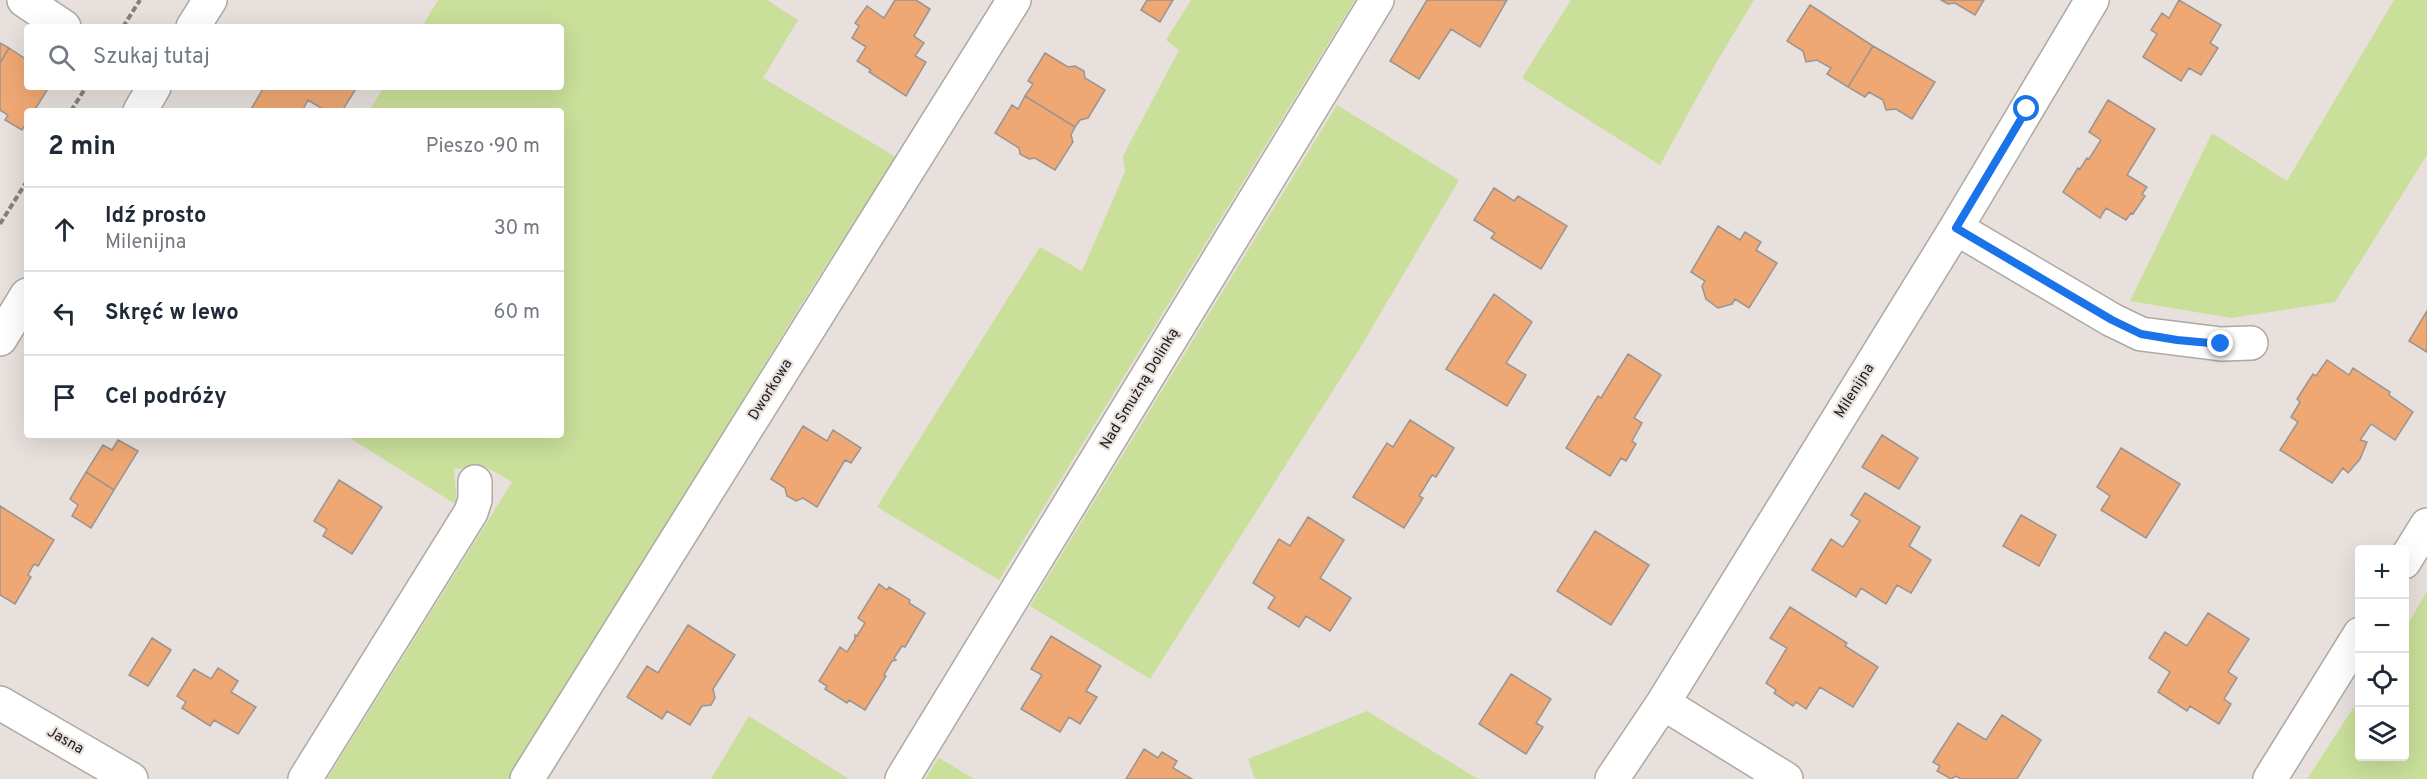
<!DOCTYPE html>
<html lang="pl">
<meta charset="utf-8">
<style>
body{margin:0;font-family:Overpass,sans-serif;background:#f6f6f7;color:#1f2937}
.controls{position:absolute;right:18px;bottom:18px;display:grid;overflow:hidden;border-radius:6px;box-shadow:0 6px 24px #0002}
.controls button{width:54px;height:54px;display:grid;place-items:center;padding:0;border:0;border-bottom:2px solid #e0e1e3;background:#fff;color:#1f2937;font:30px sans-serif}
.stop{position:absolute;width:18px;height:18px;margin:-14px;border:4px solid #1a73e8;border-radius:50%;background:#fff}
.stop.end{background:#1a73e8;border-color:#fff;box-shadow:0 2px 6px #0008}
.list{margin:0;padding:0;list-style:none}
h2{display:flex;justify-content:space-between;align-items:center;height:78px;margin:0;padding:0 24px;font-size:26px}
h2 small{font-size:20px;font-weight:400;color:#747a83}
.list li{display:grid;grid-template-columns:39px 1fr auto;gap:18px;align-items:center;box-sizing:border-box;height:84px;padding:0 24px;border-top:2px solid #e0e1e3}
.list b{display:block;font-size:22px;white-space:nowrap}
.list p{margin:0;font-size:20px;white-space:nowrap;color:#747a83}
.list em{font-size:20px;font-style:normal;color:#747a83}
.icon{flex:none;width:33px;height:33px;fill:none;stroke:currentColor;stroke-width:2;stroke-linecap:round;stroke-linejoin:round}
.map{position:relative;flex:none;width:2427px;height:779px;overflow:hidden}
.search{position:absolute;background:#fff;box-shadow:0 6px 24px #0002;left:24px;top:24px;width:540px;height:66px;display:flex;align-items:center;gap:15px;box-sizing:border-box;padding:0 21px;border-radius:6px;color:#747a83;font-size:22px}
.panel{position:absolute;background:#fff;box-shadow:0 6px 24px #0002;left:24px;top:108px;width:540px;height:330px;border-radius:6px}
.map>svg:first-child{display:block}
.green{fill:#cadf9a}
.building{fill:#efa874;stroke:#9b9490;stroke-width:1.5}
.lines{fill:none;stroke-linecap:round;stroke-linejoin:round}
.minor-casing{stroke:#aea8a3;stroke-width:36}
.path{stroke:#84807d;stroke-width:4;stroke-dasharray:6 3;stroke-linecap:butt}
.minor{stroke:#fff;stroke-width:33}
.route{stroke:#1a73e8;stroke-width:8}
.labels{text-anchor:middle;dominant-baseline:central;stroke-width:4.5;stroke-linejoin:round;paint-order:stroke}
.street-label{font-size:15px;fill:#1f1d1b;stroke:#e7e0dc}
</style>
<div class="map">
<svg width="2427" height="779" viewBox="0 0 2427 779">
<rect width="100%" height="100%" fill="#e7e0dc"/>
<path class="green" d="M 438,0 L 767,0 L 798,20 L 763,78 L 896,157 L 809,292 L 510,779 L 327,779 L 512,482 L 486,467 L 454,469 L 457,505 L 345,435 L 561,435 L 561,111 L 369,111 L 384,87 L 561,87 L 561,27 L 422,27 Z
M 1191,0 L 1355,0 L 999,580 L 877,507 L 1040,247 L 1082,271 L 1125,172 L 1123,156 L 1179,50 L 1166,40 Z
M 1571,0 L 1754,0 L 1716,63 L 1660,165 L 1522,78 Z
M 2394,0 L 2427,0 L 2427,155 L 2335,302 L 2231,318 L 2130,301 L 2212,133 L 2287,181 Z
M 1337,105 L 1459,180 L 1360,348 L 1150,679 L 1030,606 Z
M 2427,591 L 2427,779 L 2307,779 L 2359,699 L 2360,756 L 2404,756 L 2405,629 Z
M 1367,711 L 1478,779 L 1255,779 L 1248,759 Z
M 749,716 L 849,779 L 711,779 Z
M 939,758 L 974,779 L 925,779 Z"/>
<path class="building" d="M 895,0 L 916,0 L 930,9 L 914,36 L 924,43 L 915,56 L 926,62 L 906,96 L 869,72 L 871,70 L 857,61 L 866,47 L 852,38 L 859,26 L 855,23 L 867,6 L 884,18 Z
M 1147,0 L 1173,0 L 1160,22 L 1141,10 Z
M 1427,0 L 1507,0 L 1480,47 L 1451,29 L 1419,79 L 1390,61 Z
M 1941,0 L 1984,0 L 1975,15 L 1955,3 L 1948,4 Z
M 2179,0 L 2221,25 L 2210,43 L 2218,48 L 2201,75 L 2189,68 L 2181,81 L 2143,57 L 2157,34 L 2151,30 L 2162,13 L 2169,18 Z
M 1810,5 L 1873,46 L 1848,87 L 1827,74 L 1831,68 L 1817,60 L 1806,62 L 1803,51 L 1787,41 Z
M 0,43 L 9,48 L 0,63 Z
M 1873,46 L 1935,82 L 1912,119 L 1896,109 L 1886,110 L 1883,100 L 1869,92 L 1865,97 L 1848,87 Z
M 9,48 L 27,60 L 27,87 L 49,87 L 34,111 L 27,111 L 27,122 L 22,130 L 5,120 L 8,115 L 0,110 L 0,63 Z
M 1045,53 L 1068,67 L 1075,66 L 1084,71 L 1085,78 L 1105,90 L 1088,118 L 1080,120 L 1075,127 L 1025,96 L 1033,84 L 1028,81 Z
M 264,87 L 271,88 L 357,87 L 342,111 L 326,111 L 308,100 L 302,111 L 250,111 Z
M 1025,96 L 1075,127 L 1071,135 L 1073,142 L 1055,170 L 1035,158 L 1029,159 L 1020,154 L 1019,148 L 995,133 L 1012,105 L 1018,109 Z
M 2108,100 L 2155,129 L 2127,175 L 2147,187 L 2142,194 L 2145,196 L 2133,214 L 2131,213 L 2126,220 L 2106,208 L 2100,218 L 2063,192 L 2078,168 L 2080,169 L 2087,158 L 2089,159 L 2101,140 L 2089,132 Z
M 1494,188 L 1514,201 L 1518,196 L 1567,226 L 1541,269 L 1491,238 L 1495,233 L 1474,220 Z
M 1718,226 L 1740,240 L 1745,232 L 1761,242 L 1756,250 L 1777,263 L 1749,308 L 1735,299 L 1732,304 L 1718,308 L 1706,299 L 1702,286 L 1705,281 L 1691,272 Z
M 1494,294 L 1532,322 L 1506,363 L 1526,375 L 1507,406 L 1446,369 Z
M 2427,311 L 2427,352 L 2409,341 Z
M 1628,354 L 1661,375 L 1634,418 L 1642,423 L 1632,441 L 1636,444 L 1626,461 L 1621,458 L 1610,476 L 1566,448 L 1598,396 L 1601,398 Z
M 2327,360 L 2349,375 L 2353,368 L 2390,392 L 2389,395 L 2413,412 L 2395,440 L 2371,424 L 2360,440 L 2367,442 L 2360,459 L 2348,473 L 2343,468 L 2332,483 L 2280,450 L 2298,422 L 2291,417 L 2300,402 L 2297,399 L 2313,374 L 2316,376 Z
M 1410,420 L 1454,448 L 1436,477 L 1432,475 L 1419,496 L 1423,498 L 1404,528 L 1353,497 L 1387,443 L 1393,447 Z
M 803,426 L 827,441 L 833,430 L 861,448 L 851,463 L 845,460 L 817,507 L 803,498 L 796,501 L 787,496 L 785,488 L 771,479 Z
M 1882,435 L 1918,458 L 1899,489 L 1862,467 Z
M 118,440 L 138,451 L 114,490 L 86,472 L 103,445 L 112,450 Z
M 2121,448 L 2180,484 L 2146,538 L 2101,510 L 2110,496 L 2097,487 Z
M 86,472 L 114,490 L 91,528 L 72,516 L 78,505 L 70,499 Z
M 339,480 L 382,507 L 352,554 L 323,536 L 327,529 L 314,521 Z
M 1865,493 L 1920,527 L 1909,546 L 1931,560 L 1911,593 L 1897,585 L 1886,604 L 1861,588 L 1856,597 L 1812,570 L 1831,539 L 1843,547 L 1860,521 L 1851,515 Z
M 0,506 L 54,540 L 38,566 L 34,564 L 28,575 L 31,577 L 15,604 L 0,595 Z
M 2021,515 L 2056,535 L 2039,566 L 2003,546 Z
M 1308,517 L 1344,540 L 1320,578 L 1351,598 L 1330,631 L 1306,616 L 1299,627 L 1268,608 L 1275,597 L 1253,583 L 1279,539 L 1290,546 Z
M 1595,531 L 1649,565 L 1611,625 L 1557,591 Z
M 879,584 L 887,590 L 889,587 L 910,600 L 909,603 L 925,613 L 905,647 L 902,646 L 894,658 L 896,660 L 892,661 L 884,675 L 886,676 L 865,710 L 849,700 L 847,703 L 825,689 L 827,686 L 819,681 L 840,647 L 847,652 L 855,639 L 855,635 L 857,636 L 865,623 L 858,618 Z
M 1790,607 L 1847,643 L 1845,646 L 1878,667 L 1853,707 L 1820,687 L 1806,709 L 1796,702 L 1793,706 L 1774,693 L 1776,690 L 1766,683 L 1787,648 L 1770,638 Z
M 2208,613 L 2249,639 L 2228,672 L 2237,678 L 2224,699 L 2231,704 L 2219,724 L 2190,706 L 2187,711 L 2158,692 L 2170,672 L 2149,658 L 2165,632 L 2187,646 Z
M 688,625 L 735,655 L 713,689 L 715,698 L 711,705 L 702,706 L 690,725 L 667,711 L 662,719 L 627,697 L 647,666 L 658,673 Z
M 1051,636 L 1101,666 L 1086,691 L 1097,697 L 1080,724 L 1069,717 L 1060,732 L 1021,709 L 1042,675 L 1031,669 Z
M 152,638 L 171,650 L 148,686 L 129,675 Z
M 218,668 L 238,681 L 231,692 L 256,707 L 238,734 L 214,720 L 210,726 L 182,708 L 186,702 L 177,696 L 194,669 L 211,679 Z
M 1511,674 L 1551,699 L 1536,723 L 1543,727 L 1526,754 L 1479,724 Z
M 2002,715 L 2041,740 L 2017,779 L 1961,779 L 1956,776 L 1951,779 L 1937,771 L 1940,766 L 1933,762 L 1958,723 L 1986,740 Z
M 1144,749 L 1158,758 L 1162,752 L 1177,761 L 1173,768 L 1192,779 L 1126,779 Z"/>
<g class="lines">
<defs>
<path id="minor" d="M 24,0 L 64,27
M 193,27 L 210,0
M 140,111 L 154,87
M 1956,228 L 2112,320 L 2141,334 L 2221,344 L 2251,343
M 0,339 L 27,295
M 2404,562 L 2427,525
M 0,703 L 131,779
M 1663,703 L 1786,779
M 305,779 L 471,512 L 475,500 L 475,482
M 527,779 L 1014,0
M 902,779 L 1377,0
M 1612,779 L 1663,703 L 1956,228 L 2092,0
M 2270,779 L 2360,634"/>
</defs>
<use href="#minor" class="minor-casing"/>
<path class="path" d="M 123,27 L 140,0
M 71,111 L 86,87
M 0,224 L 27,181"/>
<use href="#minor" class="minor"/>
</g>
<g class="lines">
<path class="route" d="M 2027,109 L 1956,228 L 2112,320 L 2141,334 L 2177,340 L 2221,344"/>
</g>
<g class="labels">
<g class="street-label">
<text transform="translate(1140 389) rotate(-59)">Nad Smużną Dolinką</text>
<text transform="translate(771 390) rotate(-58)">Dworkowa</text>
<text transform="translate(1855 391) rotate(-58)">Milenijna</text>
<text transform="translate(65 741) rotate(30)">Jasna</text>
</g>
</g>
</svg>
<div class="controls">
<button>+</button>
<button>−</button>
<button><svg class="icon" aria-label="locate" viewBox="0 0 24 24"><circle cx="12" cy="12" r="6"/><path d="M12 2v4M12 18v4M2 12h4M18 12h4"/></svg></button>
<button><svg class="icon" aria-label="layers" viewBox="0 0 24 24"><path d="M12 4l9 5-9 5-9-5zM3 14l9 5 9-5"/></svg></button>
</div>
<div class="stop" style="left:2027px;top:109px"></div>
<div class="stop end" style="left:2221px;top:344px"></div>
<div class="search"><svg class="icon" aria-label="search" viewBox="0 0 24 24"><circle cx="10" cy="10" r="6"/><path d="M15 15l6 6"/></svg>Szukaj tutaj</div>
<section class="panel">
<h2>2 min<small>Pieszo · 90 m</small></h2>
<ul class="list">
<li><svg class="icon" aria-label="ahead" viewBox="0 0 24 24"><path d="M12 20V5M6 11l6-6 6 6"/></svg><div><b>Idź prosto</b><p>Milenijna</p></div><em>30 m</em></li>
<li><svg class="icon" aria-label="left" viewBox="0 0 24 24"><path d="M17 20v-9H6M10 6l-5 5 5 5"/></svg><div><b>Skręć w lewo</b></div><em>60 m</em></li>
<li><svg class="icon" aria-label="arrive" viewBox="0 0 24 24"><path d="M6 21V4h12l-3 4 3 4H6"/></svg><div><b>Cel podróży</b></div></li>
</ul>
</section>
</div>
